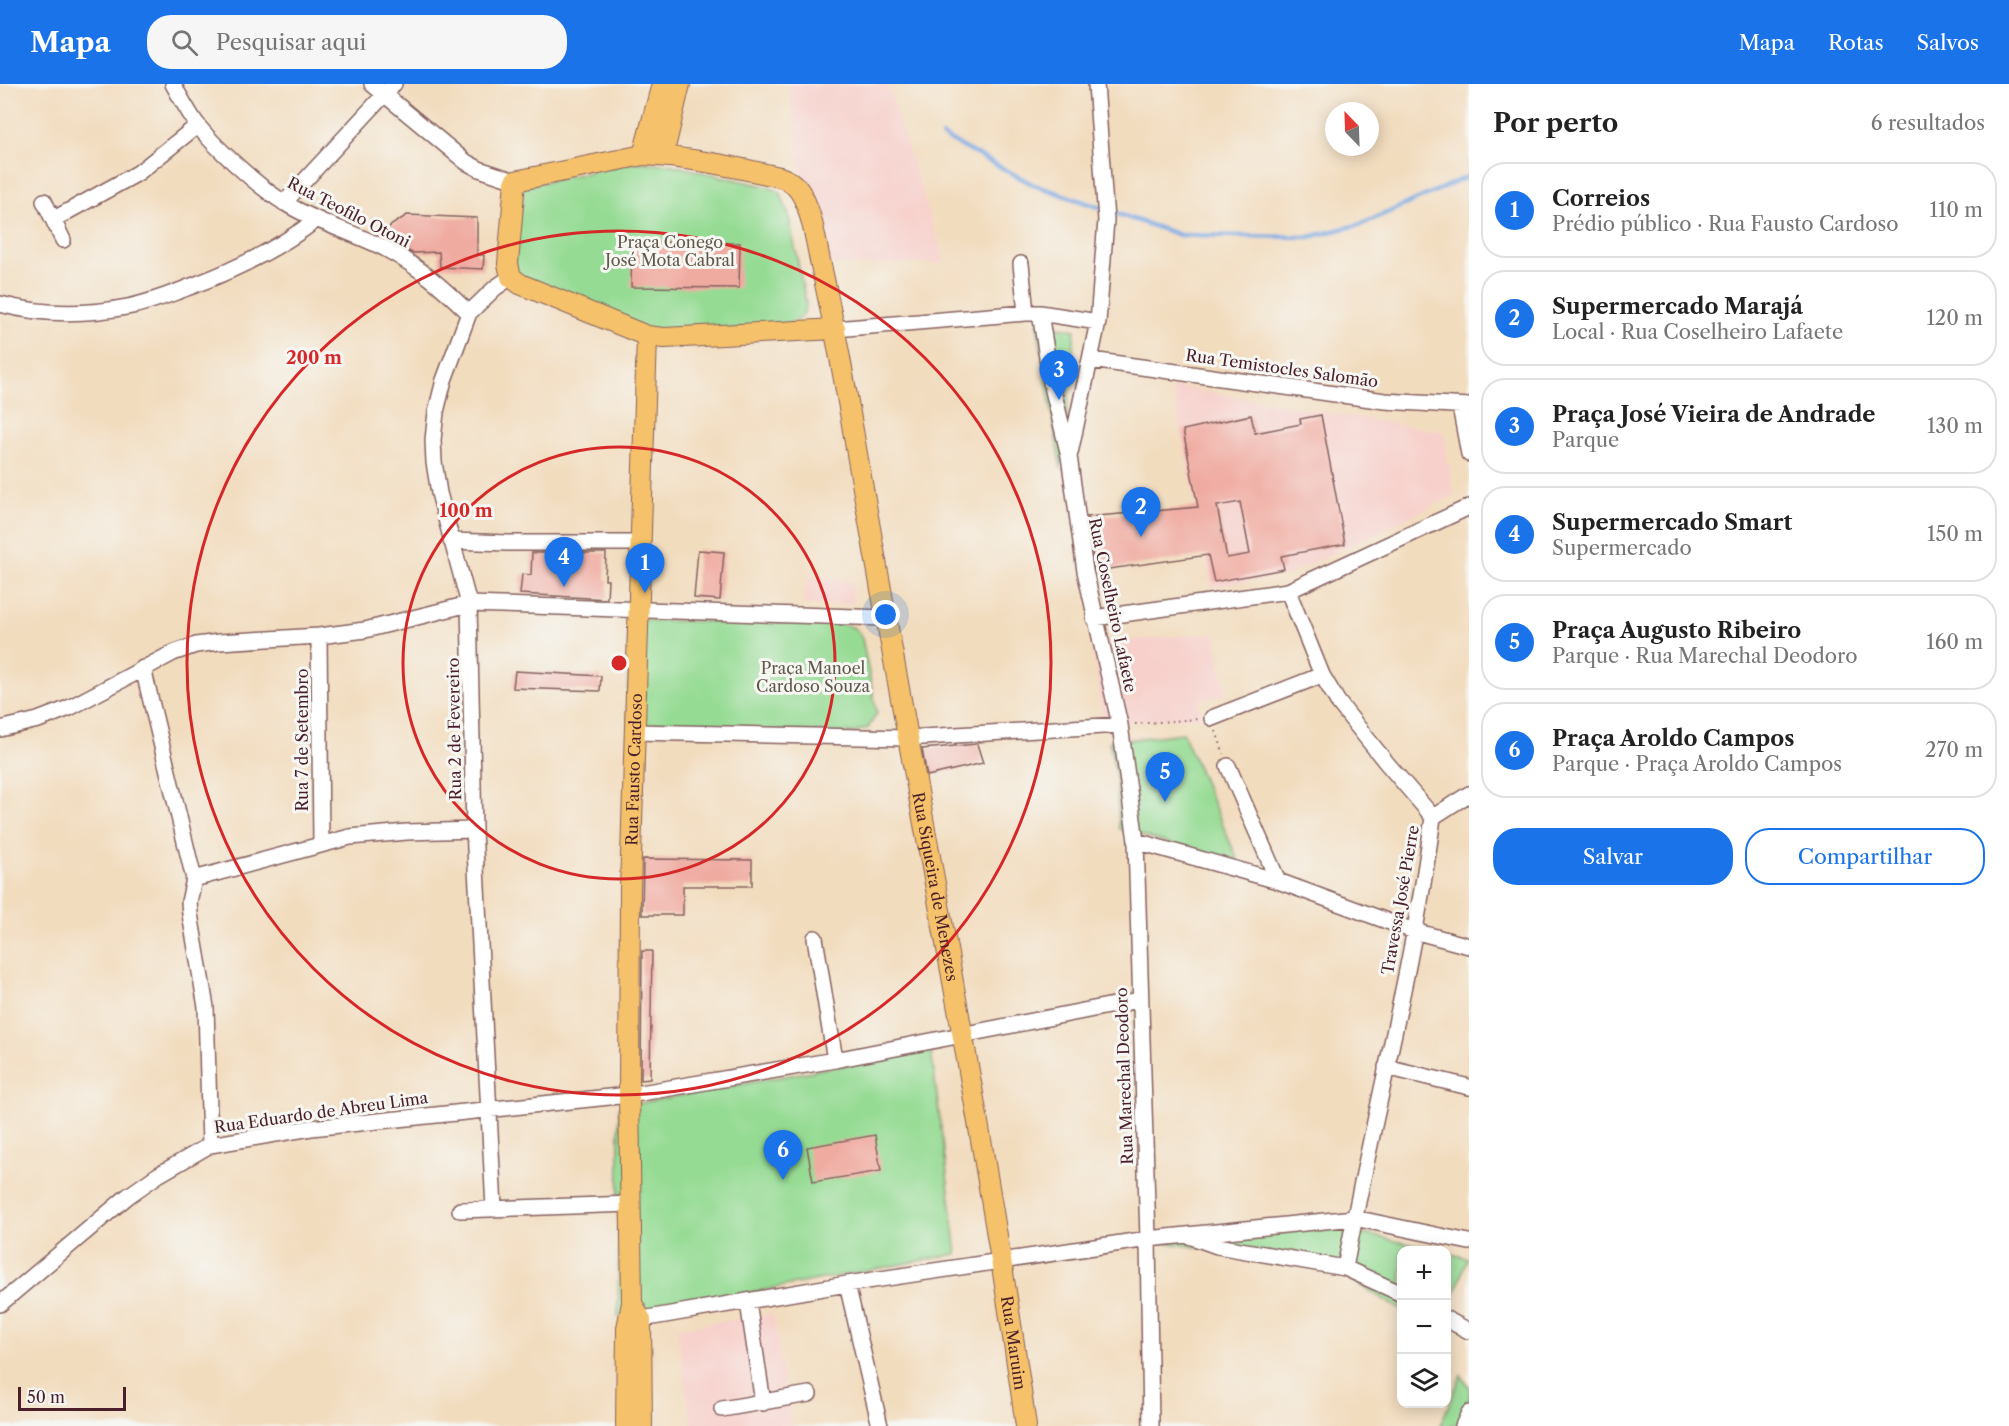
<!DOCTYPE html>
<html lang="pt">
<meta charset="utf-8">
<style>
body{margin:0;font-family:"Libre Caslon Text",serif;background:#f6f6f6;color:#222}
.controls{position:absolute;right:18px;bottom:18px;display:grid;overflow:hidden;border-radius:12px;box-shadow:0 3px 15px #0003}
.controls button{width:54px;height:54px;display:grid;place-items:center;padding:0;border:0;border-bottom:2px solid #e0e0e0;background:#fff;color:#222;font:30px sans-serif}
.compass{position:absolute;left:1325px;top:18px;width:54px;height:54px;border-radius:50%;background:#fff;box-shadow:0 3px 15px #0003;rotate:337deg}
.scale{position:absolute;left:18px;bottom:15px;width:108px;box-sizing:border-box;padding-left:6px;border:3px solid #4a1f2b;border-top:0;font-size:16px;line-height:21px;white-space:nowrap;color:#4a1f2b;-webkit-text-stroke:4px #f6f6f2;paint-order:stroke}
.you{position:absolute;left:886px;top:531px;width:21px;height:21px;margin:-15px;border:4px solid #fff;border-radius:50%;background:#1a73e8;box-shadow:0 0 0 9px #1a73e833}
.badge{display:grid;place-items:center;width:39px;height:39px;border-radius:50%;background:#1a73e8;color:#fff;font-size:20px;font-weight:700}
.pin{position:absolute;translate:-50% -50px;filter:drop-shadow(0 2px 3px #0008)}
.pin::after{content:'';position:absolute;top:32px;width:21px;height:18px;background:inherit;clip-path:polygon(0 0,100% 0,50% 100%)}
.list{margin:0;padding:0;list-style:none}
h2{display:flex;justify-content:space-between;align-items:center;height:78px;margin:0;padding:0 24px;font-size:26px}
h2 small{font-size:20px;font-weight:400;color:#767676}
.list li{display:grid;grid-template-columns:39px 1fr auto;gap:18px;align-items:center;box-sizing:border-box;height:96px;margin:0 12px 12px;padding:0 12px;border:2px solid #e0e0e0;border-radius:24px}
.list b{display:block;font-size:22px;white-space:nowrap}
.list p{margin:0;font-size:20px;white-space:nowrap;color:#767676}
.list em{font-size:20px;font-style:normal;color:#767676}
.actions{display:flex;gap:12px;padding:18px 24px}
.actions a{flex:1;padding:14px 0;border:2px solid #1a73e8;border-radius:24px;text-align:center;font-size:21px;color:#1a73e8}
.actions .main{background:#1a73e8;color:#fff}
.icon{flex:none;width:33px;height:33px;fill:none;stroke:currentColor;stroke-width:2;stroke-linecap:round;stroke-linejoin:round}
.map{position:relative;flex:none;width:1469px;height:1342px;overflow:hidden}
header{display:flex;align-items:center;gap:36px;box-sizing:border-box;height:84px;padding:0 30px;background:#1a73e8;color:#fff}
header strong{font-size:28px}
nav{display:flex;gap:33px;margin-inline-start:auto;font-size:21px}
.search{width:420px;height:54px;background:#f6f6f6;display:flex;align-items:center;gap:15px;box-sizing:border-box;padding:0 21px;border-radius:24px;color:#767676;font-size:22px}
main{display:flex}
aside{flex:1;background:#fff}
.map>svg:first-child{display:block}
.built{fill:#f7d0cb}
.green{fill:#96db94;stroke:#707d60;stroke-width:1.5}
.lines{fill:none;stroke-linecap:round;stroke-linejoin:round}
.stream{stroke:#77a6e0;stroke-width:4.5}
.building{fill:#f0aba1;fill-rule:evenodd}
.minor-casing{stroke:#85615e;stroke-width:18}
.major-casing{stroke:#85615e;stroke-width:22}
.path{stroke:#85615e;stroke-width:2;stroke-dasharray:1.5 4.5;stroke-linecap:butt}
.minor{stroke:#fff;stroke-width:15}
.major{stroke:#f5c16b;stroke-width:20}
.ring{fill:none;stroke:#d62828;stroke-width:3}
.labels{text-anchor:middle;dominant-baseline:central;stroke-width:6;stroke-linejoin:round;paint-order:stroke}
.street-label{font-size:16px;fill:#4a1f2b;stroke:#f6f6f2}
.park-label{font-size:16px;fill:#61574a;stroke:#f6f6f2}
.centre{fill:#d62828;stroke:#f6f6f2;stroke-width:3}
.ring-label{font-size:18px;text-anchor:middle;font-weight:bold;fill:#d62828;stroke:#f6f6f2;stroke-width:6;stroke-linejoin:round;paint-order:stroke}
</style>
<header>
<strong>Mapa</strong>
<div class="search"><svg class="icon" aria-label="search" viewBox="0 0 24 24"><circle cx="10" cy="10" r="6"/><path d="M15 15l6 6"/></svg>Pesquisar aqui</div>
<nav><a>Mapa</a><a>Rotas</a><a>Salvos</a></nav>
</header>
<main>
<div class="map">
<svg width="1469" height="1342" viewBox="0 0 1469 1342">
<rect width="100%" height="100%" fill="#f6f6f2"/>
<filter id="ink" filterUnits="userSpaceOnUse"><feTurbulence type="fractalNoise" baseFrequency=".0167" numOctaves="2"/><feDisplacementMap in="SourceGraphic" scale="12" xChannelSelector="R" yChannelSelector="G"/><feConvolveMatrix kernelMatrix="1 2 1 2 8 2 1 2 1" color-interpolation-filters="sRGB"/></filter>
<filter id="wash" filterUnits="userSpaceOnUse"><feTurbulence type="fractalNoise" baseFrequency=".008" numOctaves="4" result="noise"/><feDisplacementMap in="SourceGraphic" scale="24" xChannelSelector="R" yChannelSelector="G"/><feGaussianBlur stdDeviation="1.35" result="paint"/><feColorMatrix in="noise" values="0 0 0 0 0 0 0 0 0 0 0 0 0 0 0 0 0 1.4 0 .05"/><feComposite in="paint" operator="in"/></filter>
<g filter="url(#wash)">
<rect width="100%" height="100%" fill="#f2dcbe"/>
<path class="built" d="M 788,0 L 887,0 L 945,179 L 816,181 Z
M 1172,302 L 1444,348 L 1453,412 L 1288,491 L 1212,503 Z
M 808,493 L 851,498 L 853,520 L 804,521 Z
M 1215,549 L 1226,611 L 1198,616 L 1201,633 L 1104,639 L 1091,560 Z
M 773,1230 L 791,1342 L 692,1342 L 677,1244 Z"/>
<path class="green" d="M 635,78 L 667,80 L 768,103 L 780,108 L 788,129 L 806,219 C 804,233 800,236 787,240 L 647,255 L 512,189 L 515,109 L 530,101 Z
M 1037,239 L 1075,246 L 1061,386 Z
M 636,536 L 840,540 C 852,542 858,544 862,555 L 877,629 L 868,644 L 853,649 L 645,643 L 628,633 L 628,551 L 629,541 Z
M 1183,649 L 1239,779 L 1119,745 L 1116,691 L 1109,658 Z
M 931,965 L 957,1170 L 618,1233 L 619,1023 Z
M 1325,1141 L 1435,1166 L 1402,1166 L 1401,1226 L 1329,1182 L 1160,1158 Z
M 1447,1169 L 1467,1174 L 1447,1233 Z
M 1461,1291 L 1469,1303 L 1469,1342 L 1440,1342 Z"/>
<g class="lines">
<path class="stream" d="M 942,52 L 1034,101 L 1101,124
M 1109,127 L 1180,151 L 1309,153 L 1362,140 L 1469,92"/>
</g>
<g id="blocks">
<path class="building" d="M 407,131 L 477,134 L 477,171 L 484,171 L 483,185 L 440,183 L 439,168 L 412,169 L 378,150 Z
M 632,158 L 740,159 L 739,204 L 631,203 Z
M 1251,331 L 1255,349 L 1301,340 L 1300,335 L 1321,331 L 1345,460 L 1281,472 L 1284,485 L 1214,498 L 1208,471 L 1095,487 L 1087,433 L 1198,423 L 1183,346 ZM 1240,418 L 1250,470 L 1227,474 L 1217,422 Z
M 698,466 L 724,468 L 720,516 L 694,514 Z
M 532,469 L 606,469 L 605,496 L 608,496 L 607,515 L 520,510 L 522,490 L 531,491 Z
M 515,587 L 601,592 L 600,607 L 513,604 Z
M 977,660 L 983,679 L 927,692 L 922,665 Z
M 643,775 L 752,776 L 752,802 L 683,802 L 683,831 L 642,831 Z
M 642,867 L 652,867 L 650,995 L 641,996 Z
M 875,1051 L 881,1087 L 813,1098 L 807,1063 Z"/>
</g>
</g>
<g filter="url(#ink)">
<use href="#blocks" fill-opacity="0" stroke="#85615e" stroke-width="1.5"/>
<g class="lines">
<defs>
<path id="minor" d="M 173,0 C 180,13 188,27 196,39 C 213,62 261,105 285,119 C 317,139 353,148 386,165 C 421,184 441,202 469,229
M 372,0 L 466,78 L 479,85 L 515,97
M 44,117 L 63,156
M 284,119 L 394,0
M 54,135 L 138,89 L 198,41
M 1021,180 L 1026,229
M 0,220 C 41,231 85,231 127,223 C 149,219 171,210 192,202 C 237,185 278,165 316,136
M 1040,229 L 1051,298 L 1069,372 L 1085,487 L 1120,641 L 1136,757 L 1148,1155 L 1151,1342
M 835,245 L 1026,229 L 1040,229 L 1098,238
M 1091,276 L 1385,317 L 1469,322
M 1460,322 L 1469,370
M 1070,369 L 1098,238 L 1106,136 L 1096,0
M 451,457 L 508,459 L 640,459
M 1288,507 L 1322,591 L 1338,618 L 1385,677 L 1433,733 C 1413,885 1373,1033 1345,1184
M 1094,534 L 1288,507 L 1469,423
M 319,552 L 321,760
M 143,584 L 194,795 L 189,818 L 190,830 L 206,923 L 210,1061
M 1212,634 L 1322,591
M 0,645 L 38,636 L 69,624 L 173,569 L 196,561 L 219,558 L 319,552 L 365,546 L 469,520 L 885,534
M 634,648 L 907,654 L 1120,641
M 1228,682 L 1278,797
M 1433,733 L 1469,710
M 1136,757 L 1278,797 L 1414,847 L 1469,862
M 194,795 L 350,753 L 407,748 L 474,746
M 815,854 L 835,976
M 1386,983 L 1469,1003
M 494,1124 L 474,746 L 469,520 L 439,409 L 434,378 L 433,356 L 436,328 L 444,296 L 469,229 L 495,204 L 511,193
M 460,1126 L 631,1120
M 1189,1152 L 1217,1162 L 1345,1184 L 1402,1210
M 847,1200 L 880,1342
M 748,1218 L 763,1319
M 0,1220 L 128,1112 L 158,1091 L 210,1061 L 311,1044 L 629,1011 L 835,976 L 1139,916
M 1446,1235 L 1469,1247
M 630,1237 L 847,1200 L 1148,1155 L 1354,1134 L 1469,1158
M 722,1325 L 809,1310
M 1463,1342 L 1469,1329"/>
<g id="major">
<path d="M 643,71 L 662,0"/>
<path d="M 663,72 L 680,0"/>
<path id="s1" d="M 835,245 L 664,254 L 647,252 L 520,200 L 511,193 L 508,180 L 515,97 L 643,71 C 689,73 734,83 780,93 C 790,96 798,103 803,113 C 813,133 816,159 821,181 C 834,240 845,299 855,358 C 911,686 980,1013 1026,1342"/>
<path d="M 632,1219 L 641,1236 L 642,1342"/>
<path id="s2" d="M 626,1342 L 627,1244 L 632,1219 L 629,1011 L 630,805 L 647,252"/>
</g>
</defs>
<use href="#minor" class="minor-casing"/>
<use href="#major" class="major-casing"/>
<path class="path" d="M 1135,640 L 1198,635
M 1216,647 L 1224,670"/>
<use href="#minor" class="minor"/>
<use href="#major" class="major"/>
</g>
</g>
<g class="ring">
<circle cx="619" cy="579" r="216"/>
<circle cx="619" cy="579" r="432"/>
</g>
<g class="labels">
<g class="street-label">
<text transform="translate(349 128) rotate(27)">Rua Teofilo Otoni</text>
<text transform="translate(1282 284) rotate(8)">Rua Temistocles Salomão</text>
<text transform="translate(1113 521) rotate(78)">Rua Coselheiro Lafaete</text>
<text transform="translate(454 645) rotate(-91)">Rua 2 de Fevereiro</text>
<text transform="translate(302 656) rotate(-90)">Rua 7 de Setembro</text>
<text stroke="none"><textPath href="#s2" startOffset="657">Rua Fausto Cardoso</textPath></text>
<text stroke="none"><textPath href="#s1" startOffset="1437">Rua Siqueira de Menezes</textPath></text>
<text transform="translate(1400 816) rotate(-80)">Travessa José Pierre</text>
<text transform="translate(1124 992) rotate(-92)">Rua Marechal Deodoro</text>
<text transform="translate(321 1028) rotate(-8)">Rua Eduardo de Abreu Lima</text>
<text stroke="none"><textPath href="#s1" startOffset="1900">Rua Maruim</textPath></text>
</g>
<g class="park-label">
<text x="670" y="158">Praça Conego<tspan x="670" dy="18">José Mota Cabral</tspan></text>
<text x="813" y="584">Praça Manoel<tspan x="813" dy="18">Cardoso Souza</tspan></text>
</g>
</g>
<circle cx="619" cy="579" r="9" class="centre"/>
<g class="ring-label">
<text x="314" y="280">200 m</text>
<text x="466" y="433">100 m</text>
</g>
</svg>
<div class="controls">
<button>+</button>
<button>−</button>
<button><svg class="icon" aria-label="layers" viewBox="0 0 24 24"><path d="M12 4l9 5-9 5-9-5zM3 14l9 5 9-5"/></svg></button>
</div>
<svg class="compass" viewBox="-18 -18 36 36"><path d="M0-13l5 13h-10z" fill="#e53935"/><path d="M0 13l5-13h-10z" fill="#767676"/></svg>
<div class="scale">50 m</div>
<div class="you"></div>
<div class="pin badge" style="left:645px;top:509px">1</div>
<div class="pin badge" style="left:1141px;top:453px">2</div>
<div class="pin badge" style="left:1059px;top:316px">3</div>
<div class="pin badge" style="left:564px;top:503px">4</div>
<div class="pin badge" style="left:1165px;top:718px">5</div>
<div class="pin badge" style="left:783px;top:1096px">6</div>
</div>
<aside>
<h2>Por perto<small>6 resultados</small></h2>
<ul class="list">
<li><span class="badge">1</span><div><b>Correios</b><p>Prédio público · Rua Fausto Cardoso</p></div><em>110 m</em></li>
<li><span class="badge">2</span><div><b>Supermercado Marajá</b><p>Local · Rua Coselheiro Lafaete</p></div><em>120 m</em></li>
<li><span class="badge">3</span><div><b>Praça José Vieira de Andrade</b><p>Parque</p></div><em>130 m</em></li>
<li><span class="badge">4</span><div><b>Supermercado Smart</b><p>Supermercado</p></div><em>150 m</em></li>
<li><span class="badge">5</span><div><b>Praça Augusto Ribeiro</b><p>Parque · Rua Marechal Deodoro</p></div><em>160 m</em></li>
<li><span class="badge">6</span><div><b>Praça Aroldo Campos</b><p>Parque · Praça Aroldo Campos</p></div><em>270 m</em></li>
</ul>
<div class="actions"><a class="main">Salvar</a><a>Compartilhar</a></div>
</aside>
</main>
